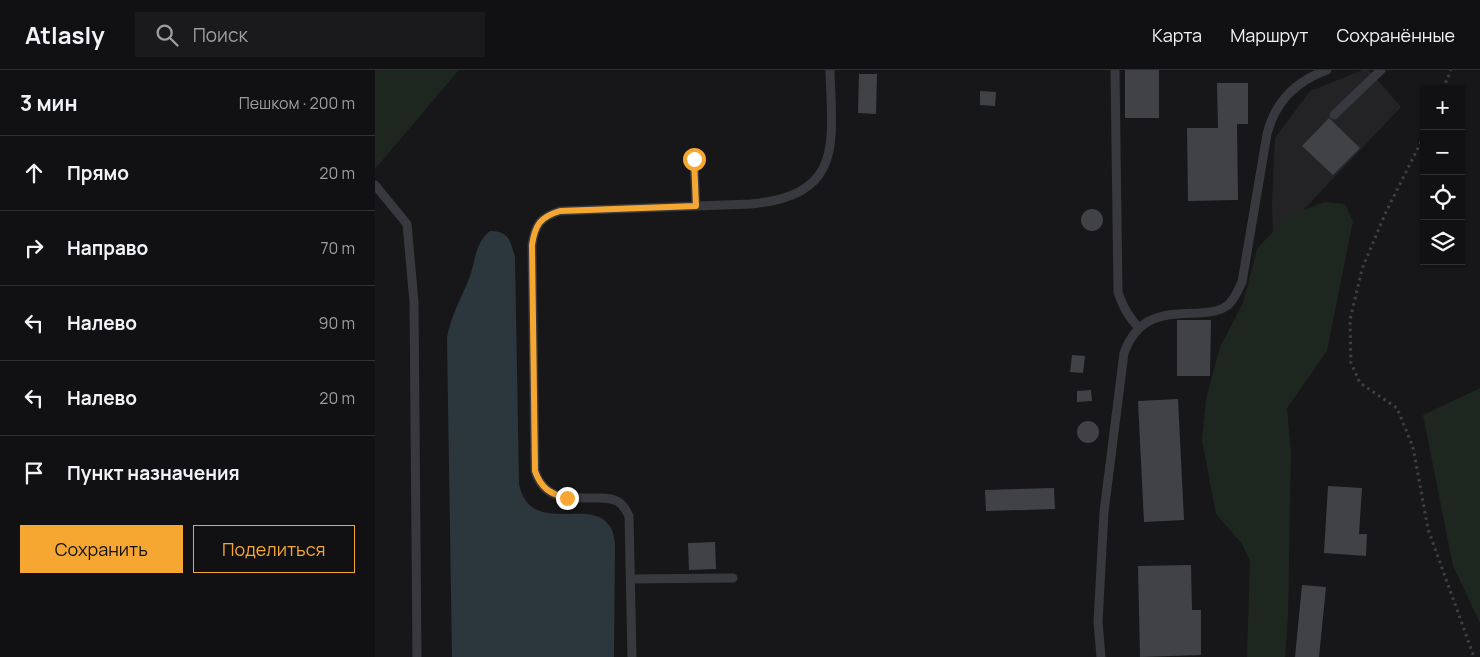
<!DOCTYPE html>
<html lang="ru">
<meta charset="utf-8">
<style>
body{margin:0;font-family:Manrope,sans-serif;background:#1a1a1c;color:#f1f3f6}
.controls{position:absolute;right:15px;top:15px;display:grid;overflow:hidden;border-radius:0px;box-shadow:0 1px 4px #0004}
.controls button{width:45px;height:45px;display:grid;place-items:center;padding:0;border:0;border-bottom:1px solid #303133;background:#111113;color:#f1f3f6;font:25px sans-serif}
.stop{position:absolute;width:15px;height:15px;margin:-11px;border:4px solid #f6a732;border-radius:50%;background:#fff}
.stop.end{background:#f6a732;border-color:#fff;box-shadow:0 1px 5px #0008}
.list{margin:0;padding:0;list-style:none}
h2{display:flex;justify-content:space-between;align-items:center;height:65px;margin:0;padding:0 20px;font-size:21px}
h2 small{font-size:16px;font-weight:400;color:#9c9da0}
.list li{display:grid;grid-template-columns:32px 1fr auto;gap:15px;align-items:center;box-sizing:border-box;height:75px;padding:0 20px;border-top:1px solid #303133}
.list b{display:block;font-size:19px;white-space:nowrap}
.list em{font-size:16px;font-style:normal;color:#9c9da0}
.actions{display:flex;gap:10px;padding:15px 20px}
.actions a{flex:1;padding:11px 0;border:1px solid #f6a732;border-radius:0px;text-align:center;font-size:18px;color:#f6a732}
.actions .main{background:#f6a732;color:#111}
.icon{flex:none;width:28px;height:28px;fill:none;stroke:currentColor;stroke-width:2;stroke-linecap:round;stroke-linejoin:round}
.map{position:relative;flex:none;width:1105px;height:587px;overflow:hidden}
header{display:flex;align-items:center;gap:30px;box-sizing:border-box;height:70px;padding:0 25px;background:#111113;border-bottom:1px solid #303133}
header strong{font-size:24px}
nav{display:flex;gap:28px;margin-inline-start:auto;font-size:18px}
.search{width:350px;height:45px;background:#1a1a1c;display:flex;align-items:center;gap:12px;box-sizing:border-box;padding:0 18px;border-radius:0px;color:#9c9da0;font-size:19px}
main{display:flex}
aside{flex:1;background:#111113}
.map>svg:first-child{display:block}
.built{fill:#232326}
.green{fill:#1e271f}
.water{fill:#2c373d}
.building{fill:#414246}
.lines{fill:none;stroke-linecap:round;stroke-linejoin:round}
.path{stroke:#3e4045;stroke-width:3;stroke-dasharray:2.5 4;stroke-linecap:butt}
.service{stroke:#38393e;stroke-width:9}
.route{stroke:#f6a732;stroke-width:6}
</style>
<header>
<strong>Atlasly</strong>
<div class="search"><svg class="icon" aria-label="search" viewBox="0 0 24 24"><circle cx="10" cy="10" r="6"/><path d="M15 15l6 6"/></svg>Поиск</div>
<nav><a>Карта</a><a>Маршрут</a><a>Сохранённые</a></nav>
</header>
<main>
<aside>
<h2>3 мин<small>Пешком · 200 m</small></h2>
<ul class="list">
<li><svg class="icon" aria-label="ahead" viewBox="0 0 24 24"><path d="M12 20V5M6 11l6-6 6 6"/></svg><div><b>Прямо</b></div><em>20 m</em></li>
<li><svg class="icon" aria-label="right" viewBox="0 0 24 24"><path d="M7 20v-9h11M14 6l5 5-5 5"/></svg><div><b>Направо</b></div><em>70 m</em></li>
<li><svg class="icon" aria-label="left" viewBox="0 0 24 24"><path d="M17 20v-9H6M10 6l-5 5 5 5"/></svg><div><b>Налево</b></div><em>90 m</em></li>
<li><svg class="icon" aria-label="left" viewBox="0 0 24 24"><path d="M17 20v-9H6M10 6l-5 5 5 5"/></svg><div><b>Налево</b></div><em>20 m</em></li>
<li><svg class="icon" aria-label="arrive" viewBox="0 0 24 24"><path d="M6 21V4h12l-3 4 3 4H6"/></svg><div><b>Пункт назначения</b></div></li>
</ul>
<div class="actions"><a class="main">Сохранить</a><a>Поделиться</a></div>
</aside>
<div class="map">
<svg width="1105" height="587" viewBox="0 0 1105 587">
<rect width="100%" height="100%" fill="#171719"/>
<path class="built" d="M 988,0 L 994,0 L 1026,37 L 898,172 L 897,132 L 900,68 L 935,21 Z"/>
<path class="green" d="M 0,0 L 84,0 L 0,99 Z
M 949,132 L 970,134 L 978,151 L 952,281 L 912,338 L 916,383 L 913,545 L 910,587 L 872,587 L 875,491 L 867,474 L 841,444 L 827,370 L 831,329 L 845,277 L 868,233 L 882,179 L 911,147 Z
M 1105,318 L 1105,553 L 1078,496 L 1048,345 Z"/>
<path class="water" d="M 115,161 C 134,161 135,170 140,187 L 144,414 C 155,467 214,427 234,455 C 238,460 239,467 240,473 L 239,587 L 77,587 L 72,268 C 76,244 87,228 95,206 C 101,189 100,173 115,161 Z"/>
<path class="building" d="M 750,0 L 784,0 L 784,48 L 750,48 Z
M 484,4 L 502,4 L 501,44 L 483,43 Z
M 842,13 L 873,13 L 873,54 L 862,54 L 863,130 L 813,131 L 812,58 L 843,58 Z
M 605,21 L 621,22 L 620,36 L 605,35 Z
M 954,48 L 985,78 L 958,105 L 927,76 Z
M706 150a11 11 0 1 1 22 0a11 11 0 1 1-22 0Z
M 802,250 L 836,250 L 835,306 L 802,306 Z
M 697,285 L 710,286 L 708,303 L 695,302 Z
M 716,320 L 717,331 L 702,332 L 702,321 Z
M 803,329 L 809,450 L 769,452 L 763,331 Z
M702 362a11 11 0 1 1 22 0a11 11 0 1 1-22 0Z
M 953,416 L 987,418 L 984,464 L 992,464 L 991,486 L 949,483 Z
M 679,418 L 680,439 L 611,441 L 610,420 Z
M 340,472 L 341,499 L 314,500 L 313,473 Z
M 816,495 L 817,540 L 826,540 L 826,585 L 765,587 L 763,496 Z
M 927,515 L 951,517 L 944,587 L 920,587 Z"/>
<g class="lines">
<path class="path" d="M 1068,19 L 1076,0
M 1049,66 L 1010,144 L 987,199 L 975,250 L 976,293 L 985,313 L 1022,338 L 1038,377 L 1053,459 L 1099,587"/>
<path class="service" d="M 740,0 L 743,222 C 748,237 753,246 764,258
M 959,45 L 1006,0
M 319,89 L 321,136
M 0,115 L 32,154 L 39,232 L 42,587
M 256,509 L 358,508
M 257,587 L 254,446 C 251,440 248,434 242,431 C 236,428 229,428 223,428 C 196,428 170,432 160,401 L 157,175 C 160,155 165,147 185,141 L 376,134 C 469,125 457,74 455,0
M 726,587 L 723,552 L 729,442 L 749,283 C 763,245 788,244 824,243 C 835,242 844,242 853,235 C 860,229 863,220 867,212 L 892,64 C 900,32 921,11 952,0"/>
</g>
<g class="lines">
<path class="route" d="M 192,428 C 175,424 166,418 160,401 L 157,175 C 160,155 165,147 185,141 L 321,136 L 319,89"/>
</g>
</svg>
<div class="controls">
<button>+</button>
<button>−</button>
<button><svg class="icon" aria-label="locate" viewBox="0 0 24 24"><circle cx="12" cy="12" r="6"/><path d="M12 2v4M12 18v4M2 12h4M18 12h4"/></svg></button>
<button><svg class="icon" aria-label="layers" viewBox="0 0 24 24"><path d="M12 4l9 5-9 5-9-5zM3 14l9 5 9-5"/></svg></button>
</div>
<div class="stop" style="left:319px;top:89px"></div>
<div class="stop end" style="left:192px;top:428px"></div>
</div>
</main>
